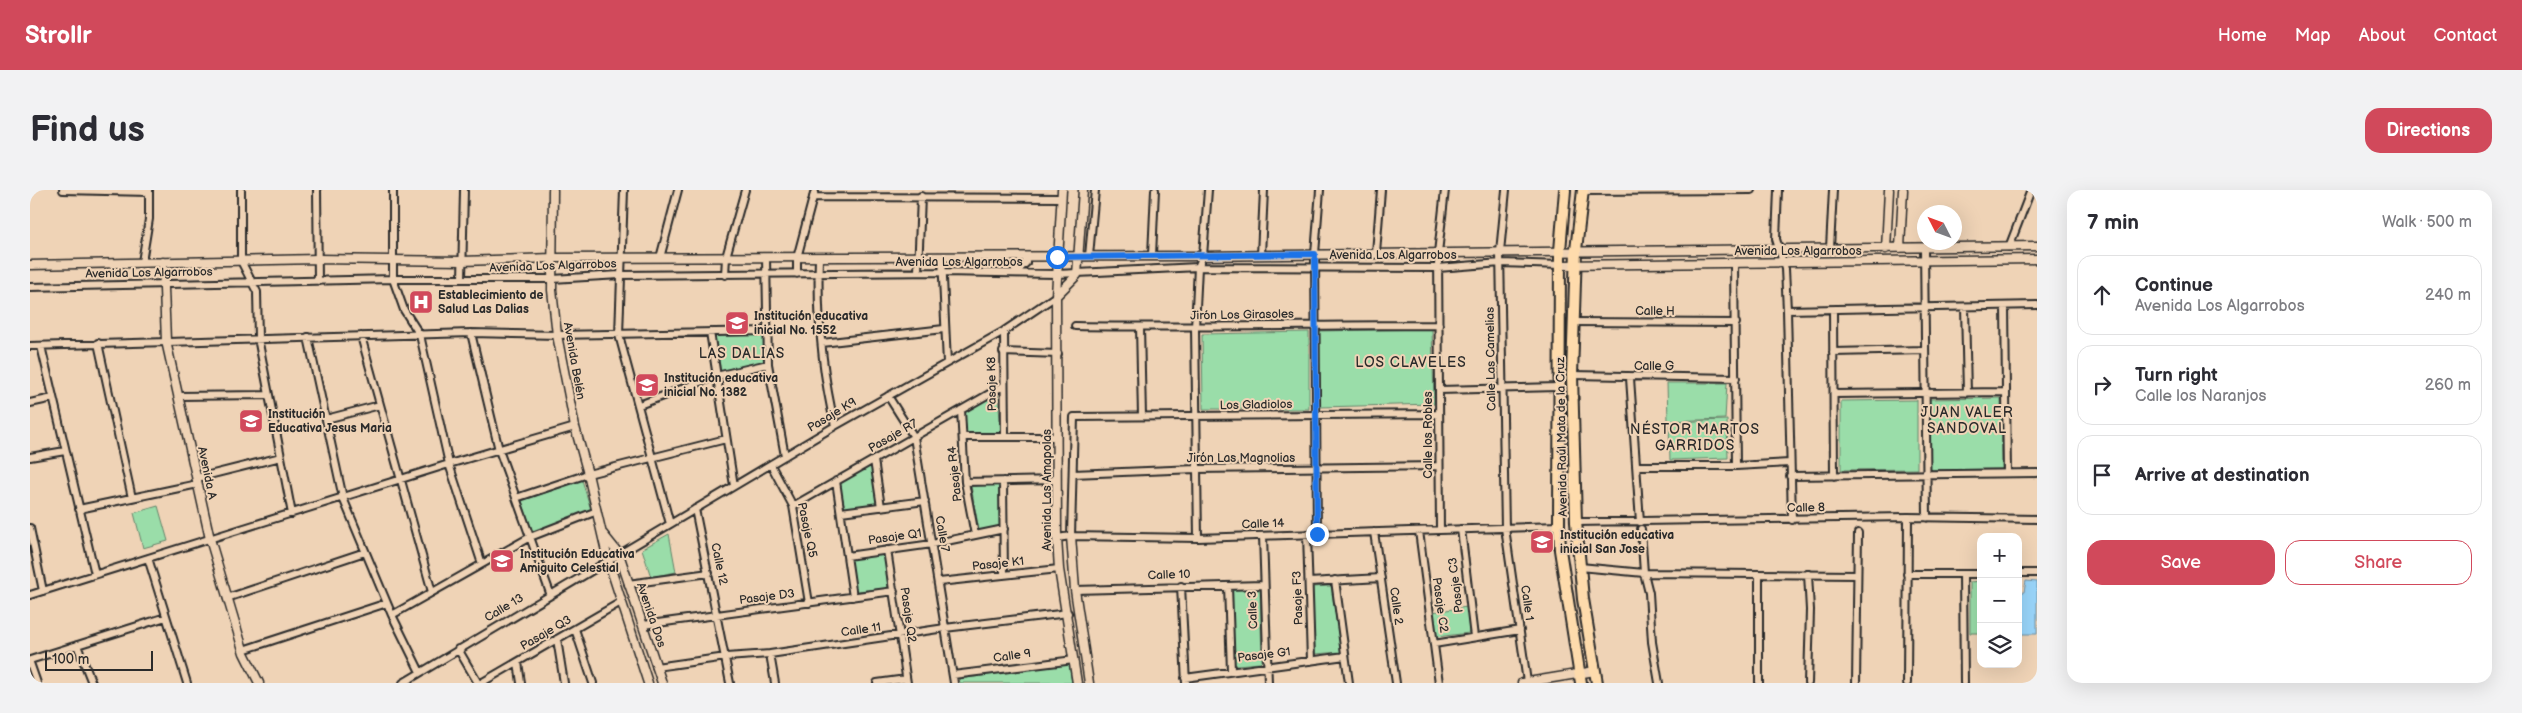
<!DOCTYPE html>
<meta charset="utf-8">
<style>
body{margin:0;font-family:"Balsamiq Sans",sans-serif;background:#f2f2f3;color:#2b2b33}
.controls{position:absolute;right:15px;bottom:15px;display:grid;overflow:hidden;border-radius:10px;box-shadow:0 5px 20px #0002}
.controls button{width:45px;height:45px;display:grid;place-items:center;padding:0;border:0;border-bottom:1px solid #e1e1e2;background:#fff;color:#2b2b33;font:25px sans-serif}
.compass{position:absolute;left:1887px;top:15px;width:45px;height:45px;border-radius:50%;background:#fff;box-shadow:0 5px 20px #0002;rotate:312deg}
.scale{position:absolute;left:15px;bottom:12px;width:108px;box-sizing:border-box;padding-left:5px;border:2px solid #2b2b2b;border-top:0;font-size:14px;line-height:18px;white-space:nowrap;color:#2b2b2b;-webkit-text-stroke:4px #efd3b6;paint-order:stroke}
.stop{position:absolute;width:15px;height:15px;margin:-11px;border:4px solid #1a73e8;border-radius:50%;background:#fff}
.stop.end{background:#1a73e8;border-color:#fff;box-shadow:0 1px 5px #0008}
.list{margin:0;padding:0;list-style:none}
h2{display:flex;justify-content:space-between;align-items:center;height:65px;margin:0;padding:0 20px;font-size:21px}
h2 small{font-size:16px;font-weight:400;color:#7c7c81}
.list li{display:grid;grid-template-columns:32px 1fr auto;gap:15px;align-items:center;box-sizing:border-box;height:80px;margin:0 10px 10px;padding:0 10px;border:1px solid #e1e1e2;border-radius:15px}
.list b{display:block;font-size:19px;white-space:nowrap}
.list p{margin:0;font-size:16px;white-space:nowrap;color:#7c7c81}
.list em{font-size:16px;font-style:normal;color:#7c7c81}
.actions{display:flex;gap:10px;padding:15px 20px}
.actions a{flex:1;padding:11px 0;border:1px solid #d1495b;border-radius:15px;text-align:center;font-size:18px;color:#d1495b}
.actions .main{background:#d1495b;color:#fff}
.icon{flex:none;width:28px;height:28px;fill:none;stroke:currentColor;stroke-width:2;stroke-linecap:round;stroke-linejoin:round}
.map{position:relative;flex:none;width:2007px;height:493px;overflow:hidden;border-radius:15px}
header{display:flex;align-items:center;gap:30px;box-sizing:border-box;height:70px;padding:0 25px;background:#d1495b;color:#fff}
header strong{font-size:24px}
nav{display:flex;gap:28px;margin-inline-start:auto;font-size:18px}
.intro{display:flex;align-items:center;justify-content:space-between;box-sizing:border-box;height:120px;padding:0 30px}
h1{margin:0;font-size:35px}
.button{padding:12px 22px;border-radius:15px;background:#d1495b;color:#fff;font-size:18px;font-weight:700}
main{display:flex;gap:30px;padding:0 30px}
aside{flex:1;background:#fff;border-radius:15px;box-shadow:0 5px 20px #0002}
.map>svg:first-child{display:block}
.green{fill:#9adda9;stroke:#62846a}
.water{fill:#99d5fa;stroke:#6d91a7}
.lines{fill:none;stroke-linecap:round;stroke-linejoin:round}
.minor-casing{stroke:#2b2b2b;stroke-width:10}
.tertiary-casing{stroke:#2b2b2b;stroke-width:11}
.primary-casing{stroke:#2b2b2b;stroke-width:14}
.minor{stroke:#efd3b6;stroke-width:6}
.tertiary{stroke:#efd3b6;stroke-width:8}
.primary{stroke:#fedbac;stroke-width:10}
.route{stroke:#1a73e8;stroke-width:6}
.labels{text-anchor:middle;dominant-baseline:central;stroke-width:4;stroke-linejoin:round;paint-order:stroke}
.street-label{font-size:12px;fill:#2b2b2b;stroke:#efd3b6}
.poi-label{font-size:12px;font-weight:bold;fill:#2b2b2b;stroke:#efd3b6;text-anchor:start}
.neighbourhood-label{font-size:14px;letter-spacing:1px;fill:#2b2b2b;stroke:#efd3b6}
</style>
<header>
<strong>Strollr</strong>
<nav><a>Home</a><a>Map</a><a>About</a><a>Contact</a></nav>
</header>
<div class="intro"><h1>Find us</h1><a class="button">Directions</a></div>
<main>
<div class="map">
<svg width="2007" height="493" viewBox="0 0 2007 493">
<rect width="100%" height="100%" fill="#efd3b6"/>
<filter id="ink" filterUnits="userSpaceOnUse"><feTurbulence type="fractalNoise" baseFrequency=".02" numOctaves="2"/><feDisplacementMap in="SourceGraphic" scale="10" xChannelSelector="R" yChannelSelector="G"/><feConvolveMatrix kernelMatrix="1 2 1 2 8 2 1 2 1" color-interpolation-filters="sRGB"/></filter>
<g filter="url(#ink)">
<path class="green" d="M 1402,139 L 1404,214 L 1290,217 L 1289,141 Z
M 1279,142 L 1279,219 L 1173,219 L 1172,144 Z
M 734,144 L 735,172 L 691,182 L 685,146 Z
M 1637,193 L 1697,193 L 1695,229 L 1638,231 Z
M 968,204 L 971,243 L 934,243 L 934,220 Z
M 1971,208 L 1972,279 L 1898,280 L 1898,209 Z
M 1887,210 L 1887,279 L 1811,280 L 1811,211 Z
M 1697,230 L 1698,268 L 1640,270 L 1639,232 Z
M 840,276 L 842,276 L 847,313 L 815,318 L 809,293 Z
M 552,290 L 561,320 L 502,342 L 492,311 Z
M 971,295 L 971,337 L 949,341 L 941,296 Z
M 128,316 L 138,351 L 113,358 L 104,323 Z
M 639,344 L 646,382 L 621,387 L 612,359 Z
M 854,364 L 858,396 L 857,398 L 827,401 L 825,399 L 820,369 Z
M 1951,391 L 1951,443 L 1940,443 L 1940,392 Z
M 1301,396 L 1311,462 L 1285,464 L 1282,397 Z
M 1202,397 L 1230,398 L 1232,471 L 1230,473 L 1206,475 L 1204,473 Z
M 1437,417 L 1439,443 L 1406,447 L 1402,422 Z
M 1039,474 L 1042,493 L 930,493 L 929,489 Z"/>
<path class="water" d="M 1996,391 L 2007,392 L 2007,444 L 1988,444 L 1988,403 L 1994,402 Z"/>
<g class="lines">
<defs>
<path id="minor" d="M 33,0 L 119,2
M 211,0 L 211,71 L 227,102 L 228,148 L 262,324
M 287,0 L 288,91
M 363,0 L 363,89 L 374,120 L 390,145 L 419,274 L 452,374
M 594,0 L 589,145 L 640,334
M 1476,0 L 1470,62 L 1475,338 L 1497,492
M 1748,0 L 1746,49 L 1755,79 L 1757,120 L 1762,330
M 1552,1 L 1721,0
M 783,7 L 1031,8
M 1979,57 L 2001,0
M 1800,58 L 1803,0
M 1894,58 L 1897,328
M 1346,63 L 1351,0
M 1122,65 L 1125,0
M 1231,65 L 1234,0
M 1059,66 L 1065,0
M 912,67 L 917,173
M 630,68 L 648,0
M 736,68 L 738,174 L 755,266
M 789,68 C 787,124 792,182 805,236
M 112,72 L 119,29 L 119,0
M 1704,72 L 1706,276
M 888,82 L 891,6
M 986,82 L 996,73 L 996,67
M 767,84 L 767,68 L 785,0
M 695,85 L 696,67 L 715,0
M 432,89 L 434,0
M 0,97 L 363,89 L 522,89 L 590,85 L 913,82 L 1027,84 L 1168,77 L 1408,78 L 1471,73 L 1530,75
M 1975,116 L 1977,283
M 1935,117 L 1937,203
M 1757,120 L 2007,115
M 1803,120 L 1804,286
M 1543,132 L 1706,133
M 1045,136 C 1166,138 1287,135 1409,135
M 1110,137 L 1112,226
M 974,141 L 975,247
M 680,142 L 704,296
M 441,143 L 469,260 L 520,403
M 331,146 L 402,402
M 278,147 L 313,308 L 362,425 L 390,482
M 68,153 L 102,308
M 792,153 L 914,139
M 0,156 L 441,143 L 527,145 L 738,141
M 11,156 L 65,384
M 973,162 L 1028,164
M 1803,162 L 1895,160
M 1542,185 L 1706,188
M 1600,188 L 1610,332
M 1409,200 L 1528,197
M 1804,204 L 1976,202
M 149,206 L 239,205
M 858,206 L 884,247 L 924,493
M 0,213 L 23,208
M 609,215 L 686,186 L 738,174
M 931,220 L 935,292 L 945,345
M 296,229 L 350,215
M 933,247 L 1027,247
M 0,267 L 35,261
M 844,270 L 851,317
M 741,275 L 763,316 L 779,413
M 1606,276 L 1706,276 L 1759,273
M 1043,284 L 1166,279 L 1409,276
M 1760,286 L 2007,283
M 167,288 L 251,267
M 806,291 L 823,407
M 973,291 L 974,385
M 935,292 L 1027,290
M 486,308 L 558,284 L 696,249
M 763,316 L 973,196
M 49,319 L 168,294
M 665,319 L 700,493
M 811,322 L 895,311
M 1546,332 L 1878,327 L 2007,329
M 0,338 L 13,401
M 1431,339 L 1444,447
M 1611,339 L 1614,383 L 1619,403 L 1622,452 L 1629,493
M 1410,340 L 1408,63 L 1415,0
M 1389,341 L 1409,493
M 1344,342 L 1366,493
M 1277,344 L 1281,471
M 1287,344 L 1285,64 L 1290,0
M 1041,346 L 1044,227 L 1409,224
M 1233,346 L 1238,493
M 1027,348 L 1041,346 L 1168,348 L 1529,336
M 1168,348 L 1165,138 L 1168,77 L 1173,66 L 1178,0
M 857,360 L 877,493
M 817,366 L 902,354 L 974,339
M 118,368 L 157,493
M 1550,377 L 1614,383 L 1827,385
M 1988,383 L 2007,383
M 1877,384 L 1951,384
M 1933,384 L 1934,493
M 1729,385 L 1729,493
M 1305,390 L 1319,493
M 909,392 L 1029,379
M 1279,392 L 1351,388
M 598,394 L 679,383
M 1151,396 L 1156,493
M 1198,396 L 1201,481
M 1045,400 L 1233,395
M 0,405 L 419,274 L 545,237
M 197,408 L 335,362
M 362,425 L 500,347 L 567,321
M 613,435 L 864,401
M 545,439 L 563,493
M 527,449 L 534,493
M 1404,454 L 1490,440
M 47,455 L 62,493
M 428,459 L 448,493
M 213,460 L 357,413
M 740,464 L 745,493
M 0,470 L 136,427
M 488,472 L 491,493
M 0,473 L 7,493
M 626,477 L 696,467 L 740,464 L 915,438 L 1038,423
M 923,485 L 1044,470
M 1155,488 L 1315,466
M 373,493 L 805,236 L 974,141 L 1026,106
M 451,493 L 591,412
M 847,493 L 876,489
M 1778,493 L 1780,420 L 1778,384
M 1826,493 L 1828,343
M 1877,493 L 1878,327"/>
<path id="tertiary" d="M 523,0 L 522,100 L 527,145 L 545,237 L 558,284 L 578,370 L 618,493
M 1032,0 L 1026,106 L 1027,348 L 1029,379 L 1047,493
M 1870,58 L 1873,0
M 1856,59 L 1859,0
M 133,72 L 136,151 L 180,349 L 214,463 L 229,493
M 0,75 L 288,69 L 432,71 L 522,68 L 1173,66 L 2007,56
M 1530,75 L 2007,69
M 1026,106 L 1047,85 L 1053,0
M 573,344 L 589,364 L 632,493
M 1041,346 L 1045,400 L 1059,493
M 1492,493 L 1565,481"/>
<path id="primary" d="M 1535,0 L 1530,61 L 1529,336 L 1530,360 L 1551,493
M 1553,0 L 1546,60 L 1542,185 L 1546,332 L 1553,409 L 1567,493"/>
</defs>
<use href="#minor" class="minor-casing"/>
<use href="#tertiary" class="tertiary-casing"/>
<use href="#primary" class="primary-casing"/>
<use href="#minor" class="minor"/>
<use href="#tertiary" class="tertiary"/>
<use href="#primary" class="primary"/>
</g>
</g>
<g class="lines" filter="url(#ink)">
<path class="route" d="M 1027,67 L 1285,64 L 1287,344"/>
</g>
<defs>
<symbol id="hospital-square" viewBox="-11 -11 22 22"><rect x="-9" y="-9" width="18" height="18" rx="4" fill="#d1495b" stroke="#efd3b6"/><path d="M-5-5h3v3.5h4V-5h3V5h-3V1.5h-4V5h-3Z" fill="#fff"/></symbol>
<symbol id="school-square" viewBox="-11 -11 22 22"><rect x="-9" y="-9" width="18" height="18" rx="4" fill="#d1495b" stroke="#efd3b6"/><path d="M0-5L7-2L0 1L-7-2ZM-4 1L0 2.5L4 1V4Q0 6-4 4Z" fill="#fff"/></symbol>
</defs>
<g fill-rule="evenodd">
<use href="#hospital-square" x="377" y="98" width="28" height="28"/>
<use href="#school-square" x="693" y="119" width="28" height="28"/>
<use href="#school-square" x="603" y="181" width="28" height="28"/>
<use href="#school-square" x="207" y="217" width="28" height="28"/>
<use href="#school-square" x="1498" y="338" width="28" height="28"/>
<use href="#school-square" x="458" y="357" width="28" height="28"/>
</g>
<g class="labels">
<g class="street-label">
<text x="1768" y="61">Avenida Los Algarrobos</text>
<text x="1363" y="65">Avenida Los Algarrobos</text>
<text x="929" y="72">Avenida Los Algarrobos</text>
<text transform="translate(523 76) rotate(-2)">Avenida Los Algarrobos</text>
<text transform="translate(119 83) rotate(-1)">Avenida Los Algarrobos</text>
<text x="1625" y="121">Calle H</text>
<text transform="translate(1212 125) rotate(-1)">Jirón Los Girasoles</text>
<text transform="translate(1461 169) rotate(-91)">Calle Las Camelias</text>
<text transform="translate(544 171) rotate(80)">Avenida Belén</text>
<text x="1624" y="176">Calle G</text>
<text transform="translate(962 194) rotate(-91)">Pasaje K8</text>
<text transform="translate(1226 215) rotate(-1)">Los Gladiolos</text>
<text transform="translate(802 225) rotate(-31)">Pasaje K9</text>
<text transform="translate(1398 245) rotate(-90)">Calle los Robles</text>
<text transform="translate(863 246) rotate(-30)">Pasaje R7</text>
<text transform="translate(1532 247) rotate(-91)">Avenida Raúl Mata de la Cruz</text>
<text x="1211" y="268">Jirón Las Magnolias</text>
<text transform="translate(177 283) rotate(78)">Avenida A</text>
<text transform="translate(925 284) rotate(-96)">Pasaje R4</text>
<text transform="translate(1017 300) rotate(-90)">Avenida Las Amapolas</text>
<text transform="translate(1776 318) rotate(-1)">Calle 8</text>
<text transform="translate(1233 334) rotate(-2)">Calle 14</text>
<text transform="translate(777 340) rotate(78)">Pasaje Q5</text>
<text transform="translate(912 344) rotate(80)">Calle 7</text>
<text transform="translate(865 347) rotate(-8)">Pasaje Q1</text>
<text transform="translate(689 374) rotate(78)">Calle 12</text>
<text transform="translate(968 374) rotate(-6)">Pasaje K1</text>
<text transform="translate(1139 385) rotate(-2)">Calle 10</text>
<text transform="translate(1426 395) rotate(-97)">Pasaje C3</text>
<text transform="translate(737 407) rotate(-7)">Pasaje D3</text>
<text transform="translate(1268 408) rotate(-92)">Pasaje F3</text>
<text transform="translate(1497 413) rotate(82)">Calle 1</text>
<text transform="translate(1410 415) rotate(82)">Pasaje C2</text>
<text transform="translate(1366 416) rotate(82)">Calle 2</text>
<text transform="translate(474 418) rotate(-31)">Calle 13</text>
<text transform="translate(1223 420) rotate(-92)">Calle 3</text>
<text transform="translate(621 425) rotate(71)">Avenida Dos</text>
<text transform="translate(878 425) rotate(82)">Pasaje Q2</text>
<text transform="translate(831 440) rotate(-8)">Calle 11</text>
<text transform="translate(516 443) rotate(-30)">Pasaje Q3</text>
<text transform="translate(1234 465) rotate(-7)">Pasaje G1</text>
<text transform="translate(982 466) rotate(-8)">Calle 9</text>
</g>
<g class="poi-label">
<text x="408" y="105">Establecimiento de<tspan x="408" dy="14">Salud Las Dalias</tspan></text>
<text x="724" y="126">Institución educativa<tspan x="724" dy="14">inicial No. 1552</tspan></text>
<text x="634" y="188">Institución educativa<tspan x="634" dy="14">inicial No. 1382</tspan></text>
<text x="238" y="224">Institución<tspan x="238" dy="14">Educativa Jesus Maria</tspan></text>
<text x="1530" y="345">Institución educativa<tspan x="1530" dy="14">inicial San Jose</tspan></text>
<text x="490" y="364">Institución Educativa<tspan x="490" dy="14">Amiguito Celestial</tspan></text>
</g>
<g class="neighbourhood-label">
<text x="712" y="163">LAS DALIAS</text>
<text x="1381" y="172">LOS CLAVELES</text>
<text x="1937" y="222">JUAN VALER<tspan x="1937" dy="16">SANDOVAL</tspan></text>
<text x="1665" y="239">NÉSTOR MARTOS<tspan x="1665" dy="16">GARRIDOS</tspan></text>
</g>
</g>
</svg>
<div class="controls">
<button>+</button>
<button>−</button>
<button><svg class="icon" aria-label="layers" viewBox="0 0 24 24"><path d="M12 4l9 5-9 5-9-5zM3 14l9 5 9-5"/></svg></button>
</div>
<svg class="compass" viewBox="-18 -18 36 36"><path d="M0-13l5 13h-10z" fill="#e53935"/><path d="M0 13l5-13h-10z" fill="#7c7c81"/></svg>
<div class="scale">100 m</div>
<div class="stop" style="left:1027px;top:67px"></div>
<div class="stop end" style="left:1287px;top:344px"></div>
</div>
<aside>
<h2>7 min<small>Walk · 500 m</small></h2>
<ul class="list">
<li><svg class="icon" aria-label="ahead" viewBox="0 0 24 24"><path d="M12 20V5M6 11l6-6 6 6"/></svg><div><b>Continue</b><p>Avenida Los Algarrobos</p></div><em>240 m</em></li>
<li><svg class="icon" aria-label="right" viewBox="0 0 24 24"><path d="M7 20v-9h11M14 6l5 5-5 5"/></svg><div><b>Turn right</b><p>Calle los Naranjos</p></div><em>260 m</em></li>
<li><svg class="icon" aria-label="arrive" viewBox="0 0 24 24"><path d="M6 21V4h12l-3 4 3 4H6"/></svg><div><b>Arrive at destination</b></div></li>
</ul>
<div class="actions"><a class="main">Save</a><a>Share</a></div>
</aside>
</main>
